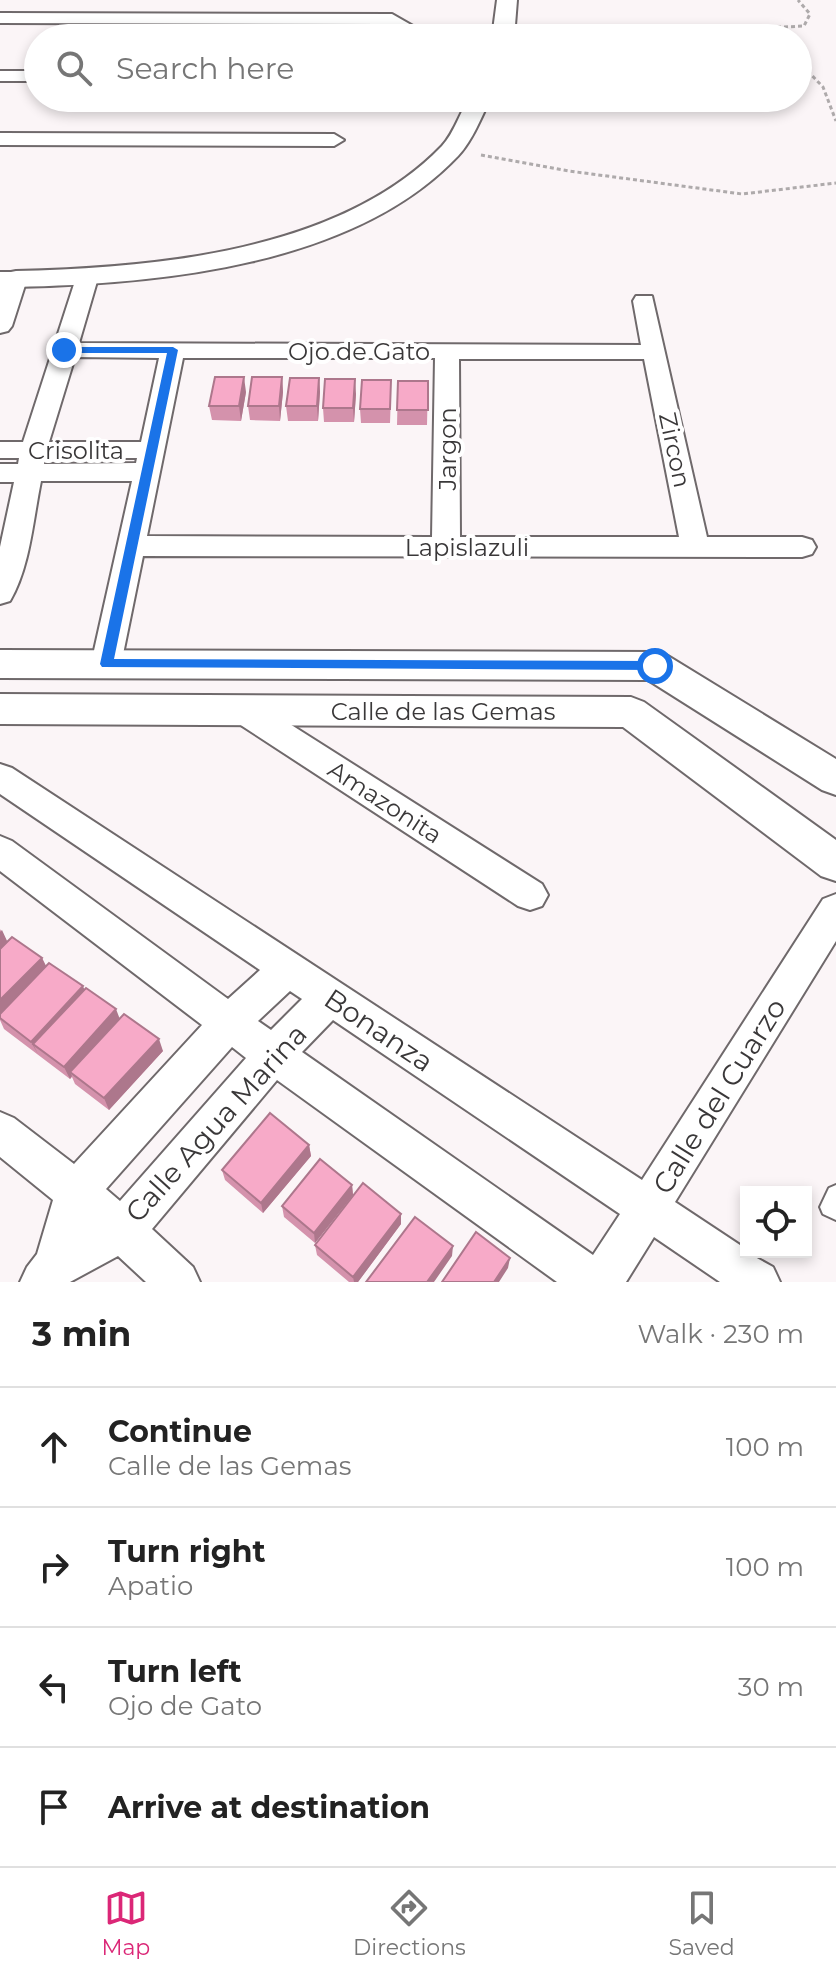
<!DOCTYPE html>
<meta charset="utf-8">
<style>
body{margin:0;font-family:Montserrat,sans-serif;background:#f6f6f6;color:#222}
.controls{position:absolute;right:24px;bottom:24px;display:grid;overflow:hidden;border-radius:0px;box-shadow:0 4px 12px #0003}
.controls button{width:72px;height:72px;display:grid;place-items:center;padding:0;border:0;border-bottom:2px solid #e0e0e0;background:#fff;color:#222;font:40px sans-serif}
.stop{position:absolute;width:24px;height:24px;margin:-18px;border:6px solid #1a73e8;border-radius:50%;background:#fff}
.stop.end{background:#1a73e8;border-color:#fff;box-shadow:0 2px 8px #0008}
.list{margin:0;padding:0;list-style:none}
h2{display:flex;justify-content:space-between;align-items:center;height:104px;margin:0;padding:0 32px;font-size:34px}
h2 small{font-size:26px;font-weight:400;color:#767676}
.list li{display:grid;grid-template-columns:52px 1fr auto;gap:24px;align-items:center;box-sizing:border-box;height:120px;padding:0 32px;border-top:2px solid #e0e0e0}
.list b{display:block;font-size:30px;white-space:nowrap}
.list p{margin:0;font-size:26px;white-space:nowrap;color:#767676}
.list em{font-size:26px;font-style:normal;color:#767676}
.icon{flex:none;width:44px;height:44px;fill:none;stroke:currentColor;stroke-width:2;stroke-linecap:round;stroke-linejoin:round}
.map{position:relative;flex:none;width:836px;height:1282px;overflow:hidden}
.search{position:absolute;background:#fff;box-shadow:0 4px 12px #0003;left:24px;right:24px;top:24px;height:88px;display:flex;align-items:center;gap:20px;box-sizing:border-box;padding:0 28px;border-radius:44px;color:#767676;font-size:30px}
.sheet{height:584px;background:#fff}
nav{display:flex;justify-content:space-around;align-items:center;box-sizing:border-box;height:112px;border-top:2px solid #e0e0e0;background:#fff;font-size:22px;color:#767676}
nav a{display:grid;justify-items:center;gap:4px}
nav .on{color:#db2777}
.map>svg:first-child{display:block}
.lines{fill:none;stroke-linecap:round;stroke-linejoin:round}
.service-casing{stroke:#6f696b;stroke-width:4}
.minor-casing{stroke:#6f696b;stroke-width:4}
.tertiary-casing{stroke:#6f696b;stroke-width:4}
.path{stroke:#aeaaab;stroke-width:3;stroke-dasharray:4 3;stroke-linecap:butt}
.service{fill:#fff;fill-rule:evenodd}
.minor{fill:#fff;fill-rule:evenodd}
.tertiary{fill:#fff;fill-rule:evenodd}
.wall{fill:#d492ac}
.shaded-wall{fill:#ad778c}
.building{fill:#f7aac8;stroke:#ad778c;stroke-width:2}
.route{fill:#1a73e8}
.labels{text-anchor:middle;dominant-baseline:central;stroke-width:8;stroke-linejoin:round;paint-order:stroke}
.street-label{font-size:24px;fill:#3a3839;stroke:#fff}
.near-street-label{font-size:28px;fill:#3a3839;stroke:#fff}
</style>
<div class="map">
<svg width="836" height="1282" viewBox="0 0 836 1282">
<rect width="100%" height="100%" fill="#fbf5f7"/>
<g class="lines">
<defs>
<path id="service" d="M 836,1185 L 836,1220 L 823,1214 L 820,1207 L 829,1188 Z"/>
<path id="minor" d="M 0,13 L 392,14 L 434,38 L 412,38 L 389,24 L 0,23 Z
M 0,71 L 38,71 L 38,81 L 0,81 Z
M 0,133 L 334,134 L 344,140 L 334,146 L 0,145 Z
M 87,271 L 98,278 L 79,343 L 641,345 L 633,301 L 636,296 L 652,296 L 707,537 L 802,537 L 812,540 L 816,547 L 812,554 L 802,557 L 143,556 L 121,664 L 117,672 L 106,676 L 95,672 L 91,664 L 132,481 L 41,481 C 33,520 30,567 10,601 L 0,604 L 0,547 L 14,482 L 0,482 L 0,464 L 18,464 L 19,458 L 0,458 L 0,442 L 23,442 L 76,278 ZM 75,357 L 159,358 L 141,442 L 49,442 ZM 183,358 L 435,358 L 432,537 L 147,536 ZM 459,359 L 644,359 L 679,537 L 460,537 ZM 45,458 L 137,458 L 136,463 L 44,464 Z
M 0,272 L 16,272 L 27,279 L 12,326 L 8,331 L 0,333 Z
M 241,697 L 252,700 L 542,884 L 548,895 L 542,906 L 530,910 L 518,906 L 230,718 L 225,709 L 230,700 Z
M 0,764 L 12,768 L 642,1180 L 823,899 L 836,894 L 836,941 L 675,1202 L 746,1249 L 746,1252 L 773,1267 L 780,1282 L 720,1282 L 654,1237 L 626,1282 L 557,1282 L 277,1080 L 152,1229 L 193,1267 L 200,1282 L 146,1282 L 118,1256 L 70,1282 L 20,1282 L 27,1267 L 37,1254 L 53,1200 L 0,1157 L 0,1112 L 14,1118 L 74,1164 L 202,1025 L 0,871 L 0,836 L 12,841 L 228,999 L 260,970 L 0,794 ZM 290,991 L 302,999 L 271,1030 L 258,1021 ZM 333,1020 L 620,1214 L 593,1255 L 302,1052 ZM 232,1047 L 246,1058 L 120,1201 L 106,1189 Z"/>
<path id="tertiary" d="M 497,0 L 517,0 L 514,38 L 492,38 Z
M 469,98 L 491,98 C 481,117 473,140 458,156 C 354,266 159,284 16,287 L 6,285 L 2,279 L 6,273 L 16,271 C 154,268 340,252 442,146 C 454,133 460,113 469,98 Z
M 0,650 L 655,652 L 668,656 L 836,759 L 836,795 L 822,790 L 648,680 L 0,678 Z
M 0,694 L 631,697 L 644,702 L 836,840 L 836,881 L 821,876 L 623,727 L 0,724 Z"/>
</defs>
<use href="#service" class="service-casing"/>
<use href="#minor" class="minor-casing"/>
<use href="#tertiary" class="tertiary-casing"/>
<path class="path" d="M 743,38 L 741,33 L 763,28 L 804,26 L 810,14 L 798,0
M 798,61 L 823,87 L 836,121
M 481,155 L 569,171 L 742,194 L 836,183"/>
<use href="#service" class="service"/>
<use href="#minor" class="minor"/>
<use href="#tertiary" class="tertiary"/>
</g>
<path class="wall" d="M 282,377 L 283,392 L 280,421 L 250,420 L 248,406 Z
M 319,378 L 320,392 L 318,421 L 288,421 L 286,406 Z
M 398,381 L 428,381 L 427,425 L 397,425 Z
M 246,392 L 241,421 L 212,420 L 209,406 Z
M 356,394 L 354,422 L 324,422 L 323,408 Z
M 391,395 L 390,423 L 361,423 L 360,409 Z
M 0,929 L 7,942 L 42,958 L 46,966 L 84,989 L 120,1019 L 163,1051 L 109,1110 L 75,1084 L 72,1077 L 70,1079 L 4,1029 L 0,1020 Z
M 309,1145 L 311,1156 L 263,1213 L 225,1180 L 222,1170 Z
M 352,1185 L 353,1195 L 315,1243 L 284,1217 L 282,1206 Z
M 401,1214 L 401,1224 L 358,1282 L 349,1282 L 317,1255 L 315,1245 Z"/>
<path class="shaded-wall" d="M 244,377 L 246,392 L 241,421 L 239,406 Z
M 282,377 L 283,392 L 280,421 L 279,406 Z
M 319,378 L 320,392 L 318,421 L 317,406 Z
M 355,379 L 356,394 L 354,422 L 353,408 Z
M 2,930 L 8,943 L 0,951 L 0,932 Z
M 42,958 L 48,970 L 0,1018 L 0,1000 Z
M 83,986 L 88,999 L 33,1044 L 38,1054 L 31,1042 Z
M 116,1009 L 121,1022 L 70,1072 L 72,1076 L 70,1079 L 64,1067 Z
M 159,1039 L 163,1051 L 109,1110 L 104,1098 Z
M 309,1145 L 311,1156 L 263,1213 L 261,1203 Z
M 352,1185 L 353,1195 L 315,1243 L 314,1233 Z
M 401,1214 L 401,1224 L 358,1282 L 354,1282 L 353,1277 Z
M 453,1246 L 452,1256 L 434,1282 L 427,1282 Z
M 510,1258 L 508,1268 L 499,1282 L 494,1282 Z"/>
<path class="building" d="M 215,377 L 244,377 L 239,406 L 209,406 Z
M 252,377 L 282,377 L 279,406 L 248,406 Z
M 290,378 L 319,378 L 317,406 L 286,406 Z
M 325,379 L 355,379 L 353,408 L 323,408 Z
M 362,380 L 391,380 L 390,409 L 360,409 Z
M 398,381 L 428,381 L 428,410 L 397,410 Z
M 12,937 L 42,958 L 0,1000 L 0,949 Z
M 49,963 L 83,986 L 31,1042 L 0,1018 L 0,1014 Z
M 86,988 L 116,1009 L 64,1067 L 33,1044 Z
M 124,1014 L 159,1039 L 104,1098 L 70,1072 Z
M 270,1113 L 309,1145 L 261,1203 L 222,1170 Z
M 320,1159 L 352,1185 L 314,1233 L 282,1206 Z
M 363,1183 L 401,1214 L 353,1277 L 315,1245 Z
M 415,1217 L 453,1246 L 427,1282 L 366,1282 Z
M 476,1232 L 510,1258 L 494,1282 L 442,1282 Z"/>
<path class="route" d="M 173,347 L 178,350 L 114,659 L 655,661 L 662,666 L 660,670 L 102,667 L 100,664 L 167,353 L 64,353 L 59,350 L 64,347 Z"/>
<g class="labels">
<g class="street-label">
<text x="359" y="351">Ojo de Gato</text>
<text transform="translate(447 449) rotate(-90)">Jargon</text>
<text x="76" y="450">Crisolita</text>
<text transform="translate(675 450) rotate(78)">Zircon</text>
<text x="467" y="547">Lapislazuli</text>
<text x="443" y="711">Calle de las Gemas</text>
<text transform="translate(385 802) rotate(33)">Amazonita</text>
</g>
<g class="near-street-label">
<text transform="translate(379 1030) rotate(34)">Bonanza</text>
<text transform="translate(719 1096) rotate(-58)">Calle del Cuarzo</text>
<text transform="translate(216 1123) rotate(-48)">Calle Agua Marina</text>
</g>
</g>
</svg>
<div class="controls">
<button><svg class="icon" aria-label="locate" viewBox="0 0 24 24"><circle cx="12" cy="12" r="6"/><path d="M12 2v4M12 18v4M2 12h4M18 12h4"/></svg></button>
</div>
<div class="stop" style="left:655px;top:666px"></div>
<div class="stop end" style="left:64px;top:350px"></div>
<div class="search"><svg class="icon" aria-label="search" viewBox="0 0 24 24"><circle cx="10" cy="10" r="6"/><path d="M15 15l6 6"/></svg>Search here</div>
</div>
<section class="sheet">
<h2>3 min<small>Walk · 230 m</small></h2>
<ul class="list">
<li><svg class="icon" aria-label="ahead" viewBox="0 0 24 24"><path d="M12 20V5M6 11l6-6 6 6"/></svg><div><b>Continue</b><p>Calle de las Gemas</p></div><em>100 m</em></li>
<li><svg class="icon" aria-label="right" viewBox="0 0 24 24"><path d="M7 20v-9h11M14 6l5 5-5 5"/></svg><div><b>Turn right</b><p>Apatio</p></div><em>100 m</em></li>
<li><svg class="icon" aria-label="left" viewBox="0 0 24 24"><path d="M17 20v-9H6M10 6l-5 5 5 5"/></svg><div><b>Turn left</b><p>Ojo de Gato</p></div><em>30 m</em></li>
<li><svg class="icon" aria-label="arrive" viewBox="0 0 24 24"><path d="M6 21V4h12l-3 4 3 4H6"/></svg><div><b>Arrive at destination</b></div></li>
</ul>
</section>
<nav>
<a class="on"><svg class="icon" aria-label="map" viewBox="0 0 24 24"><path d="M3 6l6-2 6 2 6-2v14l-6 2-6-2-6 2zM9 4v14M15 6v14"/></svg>Map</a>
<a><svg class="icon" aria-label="directions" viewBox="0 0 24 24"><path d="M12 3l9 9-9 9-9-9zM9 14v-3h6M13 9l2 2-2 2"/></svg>Directions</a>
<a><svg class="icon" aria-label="saved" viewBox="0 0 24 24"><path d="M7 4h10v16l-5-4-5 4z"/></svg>Saved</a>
</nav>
